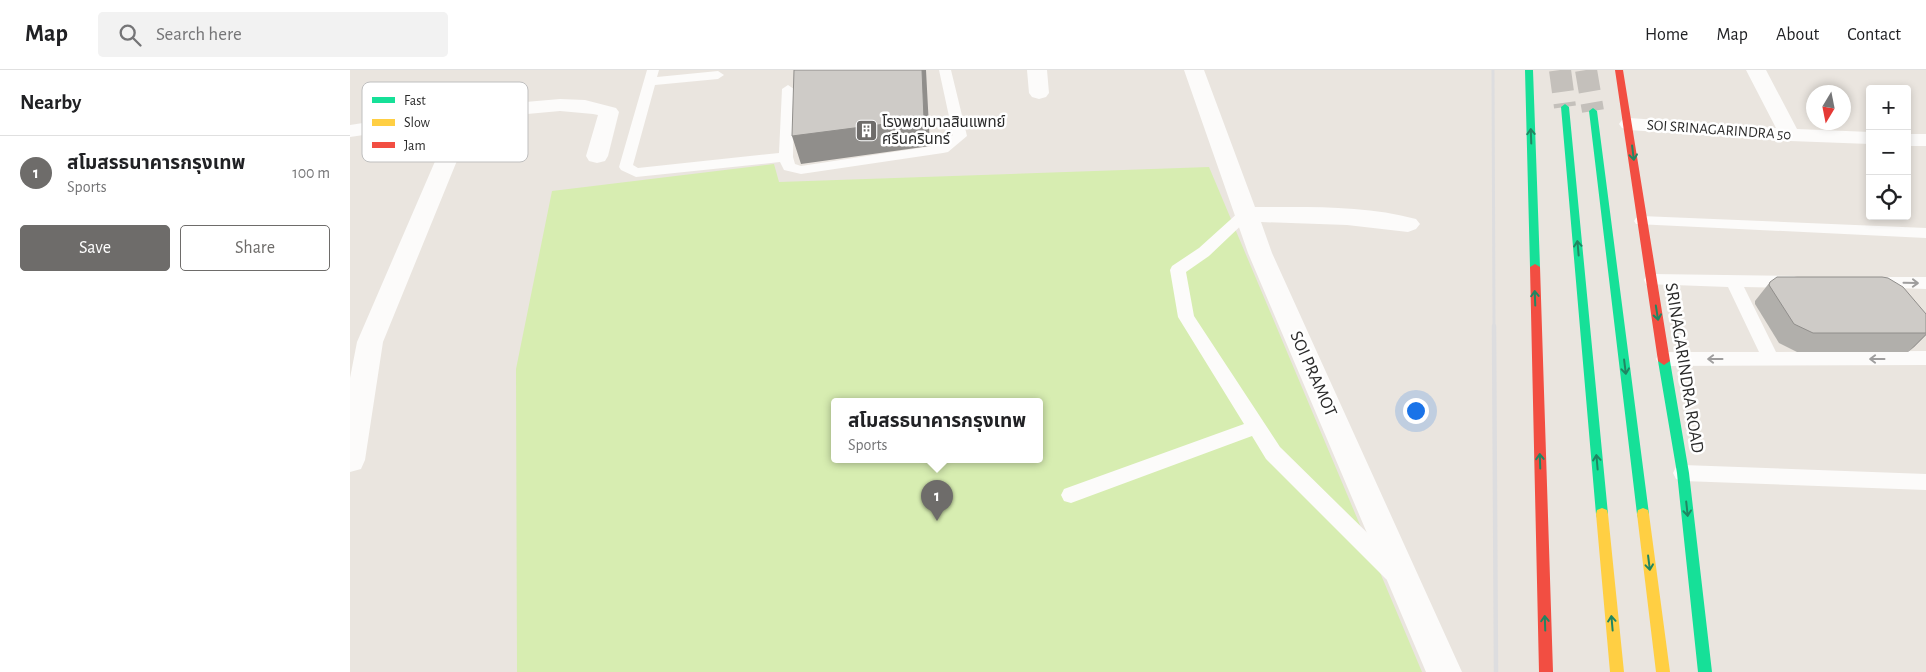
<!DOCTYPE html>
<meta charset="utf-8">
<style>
body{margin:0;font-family:"Alegreya Sans","Noto Sans Thai",sans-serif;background:#f2f2f2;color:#202124}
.controls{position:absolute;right:15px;top:15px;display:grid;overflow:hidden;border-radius:5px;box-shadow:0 2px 8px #0003}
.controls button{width:45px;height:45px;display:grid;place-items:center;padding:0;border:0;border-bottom:1px solid #e0e0e0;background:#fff;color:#202124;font:25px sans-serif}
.compass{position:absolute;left:1456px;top:15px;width:45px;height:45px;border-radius:50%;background:#fff;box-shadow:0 2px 8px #0003;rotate:190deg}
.you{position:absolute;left:1065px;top:340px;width:18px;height:18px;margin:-12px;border:4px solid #fff;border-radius:50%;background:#1a73e8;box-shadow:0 0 0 8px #1a73e833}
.badge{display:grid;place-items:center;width:32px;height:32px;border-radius:50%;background:#6e6c6a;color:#fff;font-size:16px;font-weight:700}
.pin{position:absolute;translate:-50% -41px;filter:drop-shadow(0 1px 2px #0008)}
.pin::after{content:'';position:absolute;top:26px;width:18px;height:15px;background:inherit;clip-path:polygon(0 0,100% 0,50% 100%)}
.popup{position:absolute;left:481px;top:328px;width:212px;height:65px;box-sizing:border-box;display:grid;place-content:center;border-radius:5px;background:#fff;filter:drop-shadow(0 1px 4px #0005);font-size:16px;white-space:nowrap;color:#757577}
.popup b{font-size:19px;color:#202124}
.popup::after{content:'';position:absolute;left:50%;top:100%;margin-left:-10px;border:10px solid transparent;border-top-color:#fff}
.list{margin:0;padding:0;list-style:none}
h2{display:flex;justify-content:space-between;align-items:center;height:65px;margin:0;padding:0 20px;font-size:21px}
h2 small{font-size:16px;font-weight:400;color:#757577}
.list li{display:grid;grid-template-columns:32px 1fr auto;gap:15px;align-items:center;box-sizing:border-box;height:75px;padding:0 20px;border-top:1px solid #e0e0e0}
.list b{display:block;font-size:19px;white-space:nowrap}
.list p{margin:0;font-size:16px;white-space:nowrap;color:#757577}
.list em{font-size:16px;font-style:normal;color:#757577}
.actions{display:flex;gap:10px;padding:15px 20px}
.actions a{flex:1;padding:11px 0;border:1px solid #6e6c6a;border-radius:5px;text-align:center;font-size:18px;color:#6e6c6a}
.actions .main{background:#6e6c6a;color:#fff}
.icon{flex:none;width:28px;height:28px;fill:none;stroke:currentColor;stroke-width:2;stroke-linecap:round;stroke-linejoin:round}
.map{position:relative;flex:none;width:1576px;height:602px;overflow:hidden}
header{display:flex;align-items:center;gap:30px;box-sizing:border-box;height:70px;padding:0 25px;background:#fff;border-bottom:1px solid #e0e0e0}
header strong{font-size:24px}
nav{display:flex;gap:28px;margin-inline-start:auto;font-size:18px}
.search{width:350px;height:45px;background:#f2f2f2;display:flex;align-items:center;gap:12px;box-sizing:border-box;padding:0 18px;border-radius:5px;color:#757577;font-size:19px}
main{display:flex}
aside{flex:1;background:#fff}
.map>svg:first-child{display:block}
.pitch{fill:#d7edb1;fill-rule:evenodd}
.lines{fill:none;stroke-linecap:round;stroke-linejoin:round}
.primary-tunnel{stroke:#c4c0bb;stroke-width:22;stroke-dasharray:22 11;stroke-linecap:butt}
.lane{fill:#fcfbfa;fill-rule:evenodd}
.street{fill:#fcfbfa;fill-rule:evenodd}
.fast{fill:#16e098;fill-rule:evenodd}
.slow{fill:#ffcf43;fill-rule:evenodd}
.jam{fill:#f24e42;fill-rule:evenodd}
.rail-far1{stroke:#dddddf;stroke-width:3}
.rail{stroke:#dddddf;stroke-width:4.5}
.wall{fill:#b1afab}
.shaded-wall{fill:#908e8b}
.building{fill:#cecbc7;stroke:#908e8b}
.oneway{stroke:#208662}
.oneway2{stroke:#9e9d9d}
.labels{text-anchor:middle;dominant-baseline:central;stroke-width:5;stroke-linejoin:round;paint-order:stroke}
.far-poi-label{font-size:15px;fill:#2b2b2b;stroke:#fff;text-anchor:start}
.far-street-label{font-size:15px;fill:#2b2b2b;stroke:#fff}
.street-label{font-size:18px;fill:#2b2b2b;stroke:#fff}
.key{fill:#fff;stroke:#bfbfbf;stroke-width:1}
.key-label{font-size:14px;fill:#2b2b2b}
</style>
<header>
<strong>Map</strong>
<div class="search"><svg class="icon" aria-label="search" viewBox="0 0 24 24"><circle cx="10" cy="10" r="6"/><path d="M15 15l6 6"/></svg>Search here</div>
<nav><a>Home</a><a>Map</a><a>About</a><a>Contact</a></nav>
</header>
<main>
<aside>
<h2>Nearby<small></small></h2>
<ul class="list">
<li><span class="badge">1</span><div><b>สโมสรธนาคารกรุงเทพ</b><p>Sports</p></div><em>100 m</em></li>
</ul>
<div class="actions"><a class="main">Save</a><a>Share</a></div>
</aside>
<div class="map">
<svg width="1576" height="602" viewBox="0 0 1576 602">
<rect width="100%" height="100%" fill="#eae5df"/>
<path class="pitch" d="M 424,94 L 429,112 L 859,97 L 1072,602 L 167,602 L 166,299 L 202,121 ZM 484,332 L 690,332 L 690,390 L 484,390 Z"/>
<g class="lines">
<path class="primary-tunnel" d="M 1210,0 L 1215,37
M 1236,0 L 1243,41"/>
<path class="lane" d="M 297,0 L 309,0 L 307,7 L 368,1 L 374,5 L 368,9 L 305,15 L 283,95 L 288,98 L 429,83 L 432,19 L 438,15 L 444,19 L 443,87 L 445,94 L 451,96 L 589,75 L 603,65 L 589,0 L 601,0 L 617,66 L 598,82 L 593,83 L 451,104 L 434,100 L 430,92 L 286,107 L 271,100 L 269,97 Z
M 895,139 L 900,141 L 902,144 L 900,147 L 859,186 L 836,202 L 844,246 L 930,377 L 1050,495 L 1053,502 L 1050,509 L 1043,512 L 1036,509 L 916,389 L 902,366 L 721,433 L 714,431 L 711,425 L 714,419 L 894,354 L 828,247 L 820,200 L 822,196 L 849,178 L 890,141 Z
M 1291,146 L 1576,158 L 1576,168 L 1286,154 L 1284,151 L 1286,148 Z
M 1302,204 L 1444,206 L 1450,208 L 1452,212 L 1450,216 L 1444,218 L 1394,217 L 1426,282 L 1576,281 L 1576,295 L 1315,296 L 1309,294 L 1306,289 L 1309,284 L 1315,282 L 1409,282 L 1378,217 L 1296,214 L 1294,210 L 1296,206 Z
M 1523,207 L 1576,207 L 1576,219 L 1517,217 L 1515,213 L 1517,209 Z
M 1333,395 L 1576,404 L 1576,420 L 1333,411 L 1326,409 L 1323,403 L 1326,397 Z"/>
<path class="street" d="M 677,0 L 697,0 L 699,23 L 696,27 L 689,29 L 682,27 L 679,23 Z
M 834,0 L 854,0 L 905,137 C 957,137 1015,135 1066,149 L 1070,154 L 1066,159 L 1058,162 L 997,155 L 911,152 L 922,183 L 1112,602 L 1076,602 L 898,183 Z
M 1396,0 L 1416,0 L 1447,59 L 1520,62 L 1520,74 L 1440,71 L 1279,60 L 1272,58 L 1269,54 L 1272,50 L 1279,48 L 1426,58 Z
M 210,29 L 235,30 L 266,38 L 269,42 L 258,86 L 255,91 L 247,93 L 239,91 L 236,86 L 248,45 L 243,44 L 210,41 L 124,49 L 33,272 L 15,390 L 11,399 L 0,402 L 0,308 L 7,272 L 102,52 L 0,67 L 0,55 L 116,37 Z
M 1557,64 L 1576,64 L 1576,76 L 1557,76 Z"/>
<path class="fast" d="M 1175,0 L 1183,0 L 1190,197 L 1185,200 L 1180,197 Z
M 1215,34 L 1219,37 L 1258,444 L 1257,448 L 1252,450 L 1247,448 L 1246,444 L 1211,37 Z
M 1243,38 L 1247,41 L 1299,444 L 1298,448 L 1293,450 L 1288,448 L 1287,444 L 1239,41 Z
M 1314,287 L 1320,291 L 1339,403 L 1362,602 L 1348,602 L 1327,403 L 1308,291 Z"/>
<path class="slow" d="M 1252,438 L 1257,440 L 1258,444 L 1274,602 L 1260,602 L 1246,444 L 1247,440 Z
M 1293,438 L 1298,440 L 1299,444 L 1320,602 L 1306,602 L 1287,444 L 1288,440 Z"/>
<path class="jam" d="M 1265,0 L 1273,0 L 1320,291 L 1314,295 L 1308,291 Z
M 1185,194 L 1190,197 L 1203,602 L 1189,602 L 1180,197 Z"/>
<path class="rail-far1" d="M 1143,0 L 1144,257"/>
<path class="rail" d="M 1144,256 L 1146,602"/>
</g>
<path class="wall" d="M 1420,212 L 1576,244 L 1576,265 L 1564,277 L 1558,282 L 1447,282 L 1429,273 L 1405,234 L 1405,231 Z"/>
<path class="shaded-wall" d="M 572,0 L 576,0 L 580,76 L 451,94 L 442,66 Z
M 1576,264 L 1576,265 L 1564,277 L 1558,282 Z"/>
<path class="building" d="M 444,0 L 572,0 L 574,49 L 442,66 Z
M 1427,207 L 1532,207 L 1538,208 L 1553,217 L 1576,244 L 1576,263 L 1463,263 L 1444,254 L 1419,215 L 1420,212 Z"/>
<defs><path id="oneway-shaft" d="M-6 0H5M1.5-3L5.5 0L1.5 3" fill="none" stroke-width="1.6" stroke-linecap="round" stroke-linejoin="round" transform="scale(1.25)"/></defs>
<g class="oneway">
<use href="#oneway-shaft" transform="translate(1181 66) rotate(-92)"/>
<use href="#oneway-shaft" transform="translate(1283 83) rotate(83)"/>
<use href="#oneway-shaft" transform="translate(1228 178) rotate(-95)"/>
<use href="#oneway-shaft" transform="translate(1185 228) rotate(-92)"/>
<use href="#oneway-shaft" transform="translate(1307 243) rotate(81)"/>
<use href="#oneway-shaft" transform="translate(1275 297) rotate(83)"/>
<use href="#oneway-shaft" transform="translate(1190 391) rotate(-92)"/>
<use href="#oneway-shaft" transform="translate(1247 392) rotate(-95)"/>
<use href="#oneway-shaft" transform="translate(1337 439) rotate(84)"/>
<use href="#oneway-shaft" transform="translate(1299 493) rotate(83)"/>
<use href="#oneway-shaft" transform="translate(1195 553) rotate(-92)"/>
<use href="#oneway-shaft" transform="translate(1262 553) rotate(-95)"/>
</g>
<g class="oneway2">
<use href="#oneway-shaft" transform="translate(1561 213) rotate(1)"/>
<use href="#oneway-shaft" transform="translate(1365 289) rotate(-180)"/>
<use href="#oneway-shaft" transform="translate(1527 289) rotate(180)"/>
</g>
<defs>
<symbol id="building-square" viewBox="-11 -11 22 22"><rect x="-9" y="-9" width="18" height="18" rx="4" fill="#6e6c6a" stroke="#fff"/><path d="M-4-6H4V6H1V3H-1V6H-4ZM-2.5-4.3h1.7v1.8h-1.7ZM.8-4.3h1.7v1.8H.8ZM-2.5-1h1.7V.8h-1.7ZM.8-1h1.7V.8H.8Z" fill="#fff"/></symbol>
</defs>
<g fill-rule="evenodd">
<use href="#building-square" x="504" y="48" width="25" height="25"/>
</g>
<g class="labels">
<g class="far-poi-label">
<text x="532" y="52">โรงพยาบาลสินแพทย์<tspan x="532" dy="17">ศรีนครินทร์</tspan></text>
</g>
<g class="far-street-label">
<text transform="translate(1369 60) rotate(4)">SOI SRINAGARINDRA 50</text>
</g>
<g class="street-label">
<text transform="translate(1334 298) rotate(81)">SRINAGARINDRA ROAD</text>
<text transform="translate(963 304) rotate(66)">SOI PRAMOT</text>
</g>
</g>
<rect x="12" y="12" width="166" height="80" rx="8" class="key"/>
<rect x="22" y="27" width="23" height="6" fill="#16e098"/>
<rect x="22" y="49" width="23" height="7" fill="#ffcf43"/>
<rect x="22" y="72" width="23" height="6" fill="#f24e42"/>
<g class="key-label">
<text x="54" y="35">Fast</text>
<text x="54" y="57">Slow</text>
<text x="54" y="80">Jam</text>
</g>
</svg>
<div class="controls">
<button>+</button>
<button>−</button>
<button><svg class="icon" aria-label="locate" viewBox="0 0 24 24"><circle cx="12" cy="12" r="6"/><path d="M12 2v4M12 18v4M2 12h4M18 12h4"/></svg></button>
</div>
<svg class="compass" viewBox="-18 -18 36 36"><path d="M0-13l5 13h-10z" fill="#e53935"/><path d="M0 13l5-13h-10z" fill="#757577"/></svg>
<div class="you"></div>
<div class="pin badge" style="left:587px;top:451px">1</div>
<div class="popup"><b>สโมสรธนาคารกรุงเทพ</b>Sports</div>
</div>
</main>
